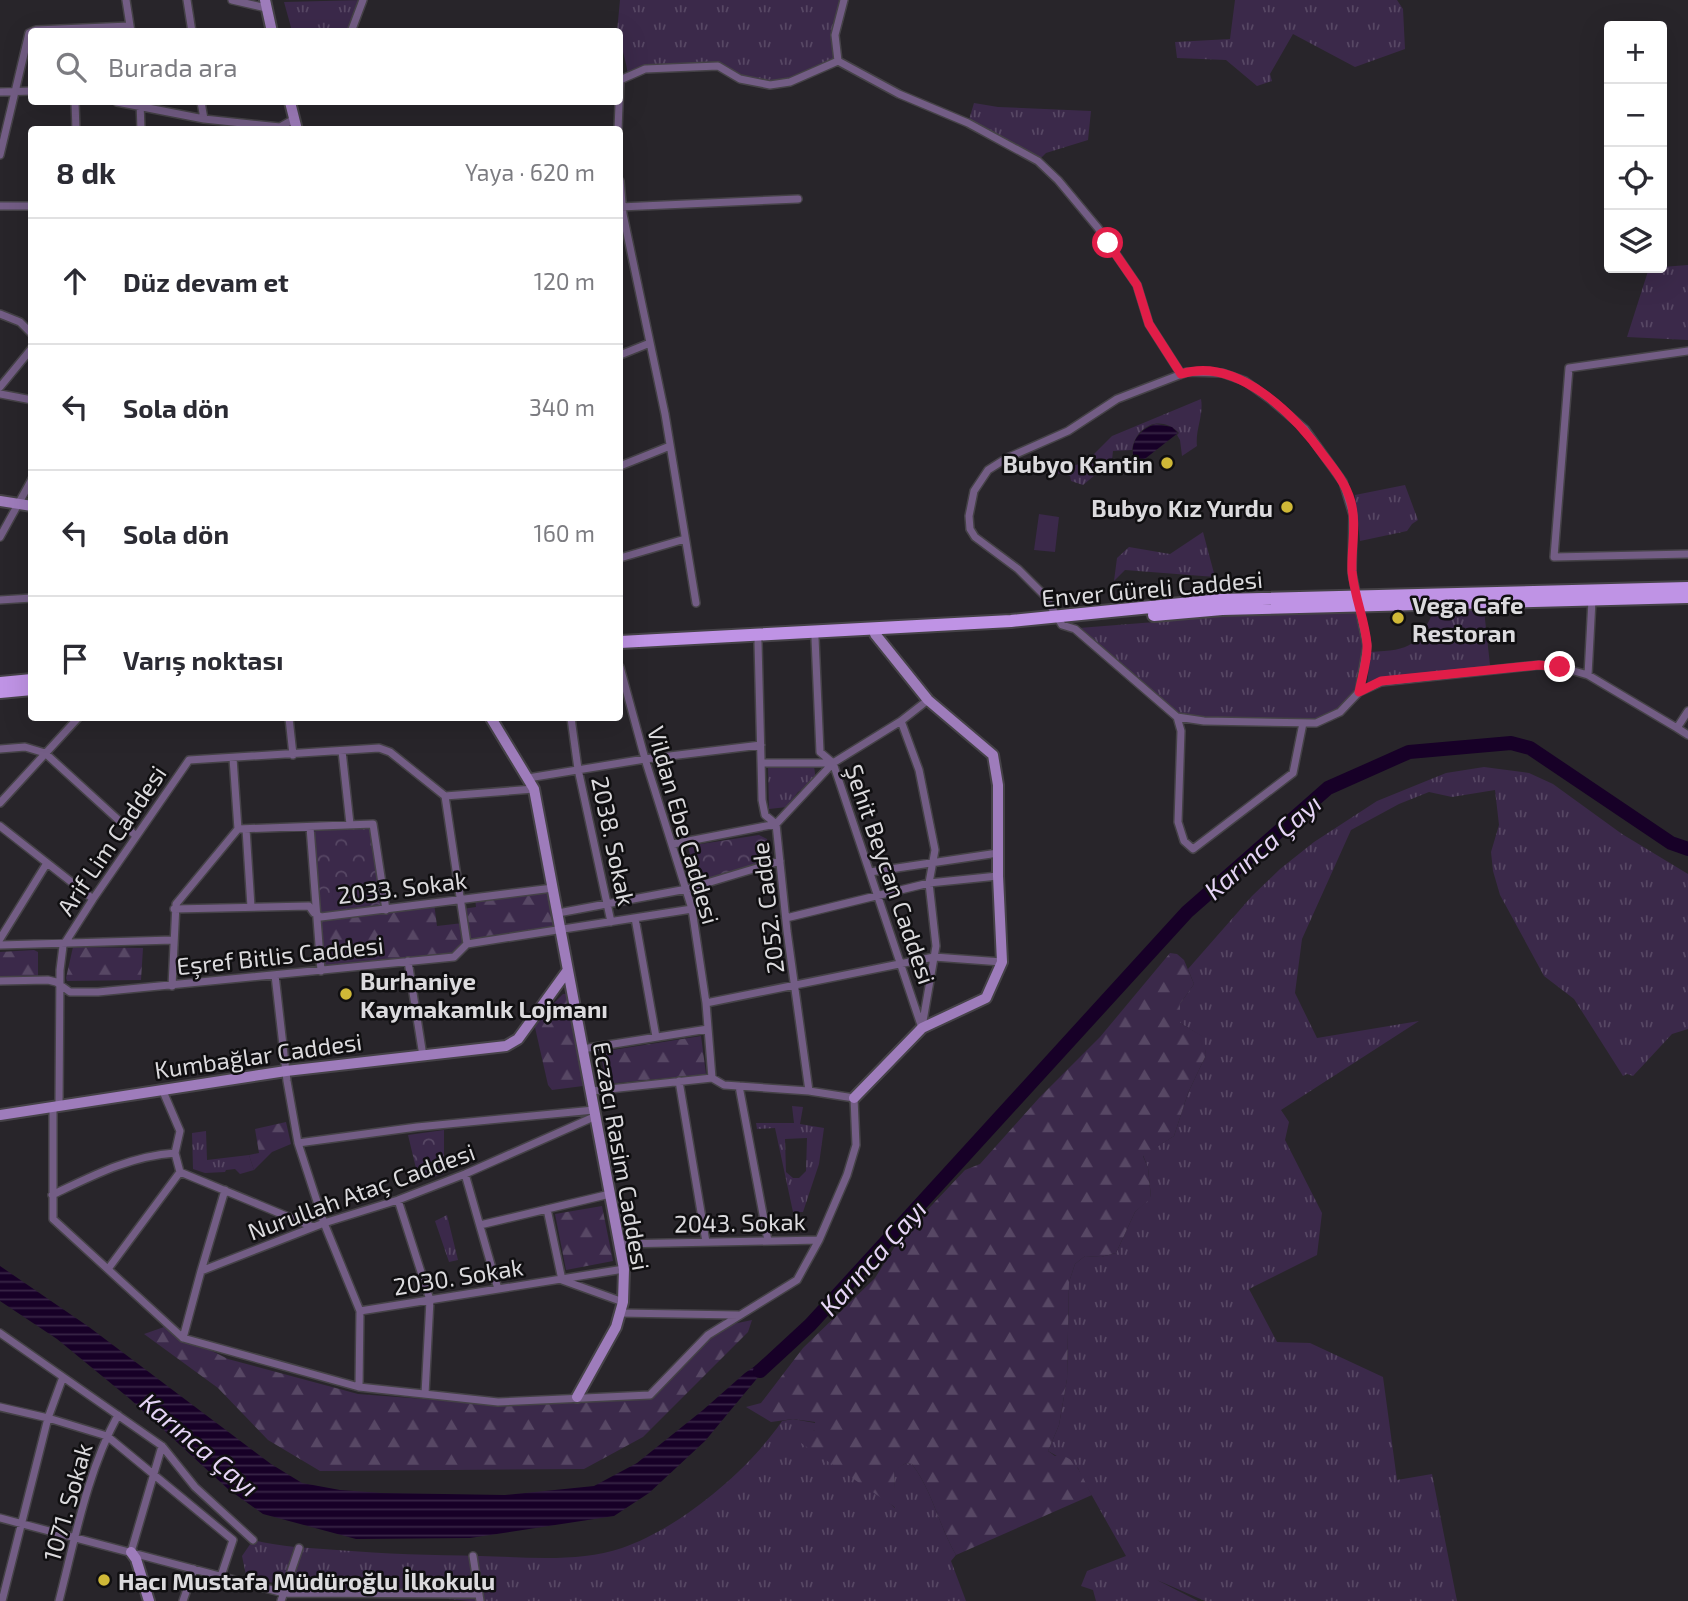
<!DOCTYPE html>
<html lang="tr">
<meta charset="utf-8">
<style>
body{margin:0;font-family:"Exo 2",sans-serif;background:#f2f2f3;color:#2b2b33}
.controls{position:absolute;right:21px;top:21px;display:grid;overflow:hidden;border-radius:7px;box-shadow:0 7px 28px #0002}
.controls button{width:63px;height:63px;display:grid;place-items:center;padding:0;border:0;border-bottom:2px solid #e1e1e2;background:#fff;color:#2b2b33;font:35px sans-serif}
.stop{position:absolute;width:21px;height:21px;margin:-16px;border:5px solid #e11d48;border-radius:50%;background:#fff}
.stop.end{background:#e11d48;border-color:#fff;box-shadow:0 2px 7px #0008}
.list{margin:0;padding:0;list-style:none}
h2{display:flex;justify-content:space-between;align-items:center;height:91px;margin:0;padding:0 28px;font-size:30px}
h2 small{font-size:23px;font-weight:400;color:#7c7c81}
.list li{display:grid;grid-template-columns:46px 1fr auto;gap:21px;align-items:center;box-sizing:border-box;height:126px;padding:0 28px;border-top:2px solid #e1e1e2}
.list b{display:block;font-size:26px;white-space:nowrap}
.list em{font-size:23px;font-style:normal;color:#7c7c81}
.icon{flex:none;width:38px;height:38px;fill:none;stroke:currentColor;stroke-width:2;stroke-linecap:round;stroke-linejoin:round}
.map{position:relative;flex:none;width:1688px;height:1601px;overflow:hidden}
.search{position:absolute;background:#fff;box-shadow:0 7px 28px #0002;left:28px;top:28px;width:595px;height:77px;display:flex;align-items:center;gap:18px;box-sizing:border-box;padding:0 24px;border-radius:7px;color:#7c7c81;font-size:26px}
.panel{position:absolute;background:#fff;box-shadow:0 7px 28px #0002;left:28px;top:126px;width:595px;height:595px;border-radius:7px}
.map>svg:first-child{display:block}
.grass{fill:url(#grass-tufts);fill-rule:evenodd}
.forest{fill:url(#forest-firs)}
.park{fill:url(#park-crowns)}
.garden{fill:#3b294a}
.water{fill:url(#water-rules)}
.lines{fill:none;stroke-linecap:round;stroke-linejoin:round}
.river{stroke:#170027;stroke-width:14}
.street-casing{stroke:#454247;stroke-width:10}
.secondary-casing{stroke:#454247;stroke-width:14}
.primary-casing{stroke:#454247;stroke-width:16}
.street{stroke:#735d85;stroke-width:7}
.secondary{stroke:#9e7cbb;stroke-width:10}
.primary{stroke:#bf93e5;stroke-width:12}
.route{stroke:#e11d48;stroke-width:9}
.poi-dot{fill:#cfb837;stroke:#100f11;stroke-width:2.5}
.labels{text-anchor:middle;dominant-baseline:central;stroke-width:5;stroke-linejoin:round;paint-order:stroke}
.poi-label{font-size:24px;font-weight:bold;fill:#dbdadd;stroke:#100f11;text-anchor:start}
.street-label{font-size:24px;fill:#dbdadd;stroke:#100f11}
.water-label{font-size:26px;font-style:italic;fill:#e6d5f6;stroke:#100f11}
</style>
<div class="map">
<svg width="1688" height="1601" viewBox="0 0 1688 1601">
<defs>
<pattern id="grass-tufts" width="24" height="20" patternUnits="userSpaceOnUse" patternTransform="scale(1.75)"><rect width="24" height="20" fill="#3b294a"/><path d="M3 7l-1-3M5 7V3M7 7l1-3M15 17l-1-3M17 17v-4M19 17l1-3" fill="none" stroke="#574764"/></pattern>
<pattern id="forest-firs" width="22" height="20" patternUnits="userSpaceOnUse" patternTransform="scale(1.75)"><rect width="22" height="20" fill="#3b294a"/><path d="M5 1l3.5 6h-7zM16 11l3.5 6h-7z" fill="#574764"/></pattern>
<pattern id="park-crowns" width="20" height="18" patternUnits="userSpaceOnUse" patternTransform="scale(1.75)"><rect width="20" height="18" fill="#3b294a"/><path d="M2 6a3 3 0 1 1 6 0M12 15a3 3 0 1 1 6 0" fill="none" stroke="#574764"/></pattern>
<pattern id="water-rules" width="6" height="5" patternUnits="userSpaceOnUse" patternTransform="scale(1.75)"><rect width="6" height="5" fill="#170027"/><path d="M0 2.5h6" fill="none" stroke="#382546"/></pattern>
</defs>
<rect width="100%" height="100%" fill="#28252a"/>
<path class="grass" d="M 363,0 L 351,32 L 292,31 L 284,2 Z
M 620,0 L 844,0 L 838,17 L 838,61 L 790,82 L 758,84 L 718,66 L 645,69 L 628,77 C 627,61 620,47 620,32 L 617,32 Z
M 1235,0 L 1397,0 L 1403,9 L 1405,49 L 1355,67 L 1293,34 L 1270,74 L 1272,81 L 1257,86 L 1226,60 L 1177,58 L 1175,42 L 1230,39 Z
M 974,103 L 998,107 L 1091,111 L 1088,140 L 1046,153 L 1038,161 L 968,123 Z
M 1688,265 L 1688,340 L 1627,337 L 1649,268 Z
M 1201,399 C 1204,415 1195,430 1197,446 L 1182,456 L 1180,440 L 1177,435 L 1179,433 C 1160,414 1136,426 1132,450 L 1113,451 L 1111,469 L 1095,475 L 1083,485 L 1071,481 L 1070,476 L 1051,472 L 1086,462 L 1112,436 Z
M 1405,485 L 1418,520 L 1412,524 L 1407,531 L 1360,541 L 1355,495 Z
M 1203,532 L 1215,577 L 1125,570 L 1114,581 L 1117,558 L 1129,547 L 1170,554 Z
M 1435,608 L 1484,610 L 1490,665 L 1367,688 L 1370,652 C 1412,650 1418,646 1435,608 Z
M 1359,611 L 1367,646 L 1359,692 L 1351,703 L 1316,723 L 1177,717 L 1079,628 L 1282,612 Z
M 768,766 L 814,766 L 816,781 L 798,792 L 787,807 L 769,809 Z
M 1484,767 L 1529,773 L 1553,784 L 1622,834 L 1688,874 L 1688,1029 L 1672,1034 L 1633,1076 L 1627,1074 L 1623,1076 L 1574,999 L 1544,976 L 1500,895 L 1493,871 L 1491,852 L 1499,825 L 1495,790 L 1452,797 L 1429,792 L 1399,804 L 1351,830 L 1302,939 L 1295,993 L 1317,1038 L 1419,1021 L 1281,1110 L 1289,1122 L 1285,1140 L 1322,1213 L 1317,1255 L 1249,1289 L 1277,1342 L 1310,1343 L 1383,1377 L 1397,1480 L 1432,1474 L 1457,1601 L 1205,1601 L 1157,1580 L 1198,1601 L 1096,1601 L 1093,1590 L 1081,1586 L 1087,1571 L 1126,1556 L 1082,1478 L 1078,1468 L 1048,1451 L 1059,1425 L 1067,1379 L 1069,1282 L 1075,1264 L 1085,1256 L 1101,1257 L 1116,1253 L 1135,1212 L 1151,1197 L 1148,1168 L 1143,1155 L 1174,1136 L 1188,1093 L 1206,1055 L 1203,1037 L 1180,1023 L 1180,1004 L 1194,984 L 1188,969 L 1252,896 L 1280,869 L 1314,842 L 1377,801 L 1446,773 Z
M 792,1106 L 803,1107 L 800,1124 L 824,1128 L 819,1164 L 803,1212 L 793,1212 L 775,1128 L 757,1129 L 756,1123 L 794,1123 ZM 807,1138 L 806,1171 L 799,1178 L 793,1178 L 786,1172 L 785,1139 Z
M 206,1131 L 207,1160 L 249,1155 L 254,1170 L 240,1174 L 235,1169 L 226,1170 L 225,1172 L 205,1173 L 193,1169 L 192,1133 Z
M 447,1215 L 458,1260 L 449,1262 L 435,1221 Z
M 793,1419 L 815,1423 L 815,1430 L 811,1432 L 895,1508 L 894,1470 L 906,1463 L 912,1464 C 932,1490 939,1526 956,1555 L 951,1561 L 966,1601 L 470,1601 L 247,1580 L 242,1556 L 253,1540 C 280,1547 309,1548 337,1550 C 385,1554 432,1555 480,1556 C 526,1557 577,1563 622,1548 C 680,1528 748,1471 782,1421 Z"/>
<path class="forest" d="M 553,888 L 561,930 L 467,944 L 454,957 L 321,971 L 317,915 L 434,903 L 437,926 L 463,923 L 462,909 L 476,907 L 475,898 Z
M 73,947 L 143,948 L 141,980 L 67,981 L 66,978 Z
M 34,950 L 38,952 L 38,976 L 0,978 L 0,952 Z
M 1170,953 L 1177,954 L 1184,960 L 1194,984 L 1180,1004 L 1180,1023 L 1204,1037 L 1206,1055 L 1188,1093 L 1174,1136 L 1143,1156 L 1148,1168 L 1151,1198 L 1135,1212 L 1116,1253 L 1101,1257 L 1085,1256 L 1075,1264 L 1069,1282 L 1067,1379 L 1059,1425 L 1048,1451 L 1055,1456 C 1076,1452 1083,1481 1092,1495 L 956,1555 C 939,1526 932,1490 912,1464 L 906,1463 L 894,1471 L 896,1508 L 798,1441 L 801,1434 L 815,1430 L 815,1422 L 793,1419 L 771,1422 L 746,1407 L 761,1403 L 803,1348 L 875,1278 L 899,1240 L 965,1170 L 980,1164 L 1039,1098 L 1100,1037 Z
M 563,994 L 567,994 L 583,1086 L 552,1090 L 548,1085 L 534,1023 Z
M 701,1036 L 706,1074 L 607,1084 L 600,1052 Z
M 286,1122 L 291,1144 L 272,1152 L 254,1170 L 249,1155 L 259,1153 L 255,1129 Z
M 602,1206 L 613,1261 L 566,1270 L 555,1214 Z
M 752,1320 L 748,1332 L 643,1437 L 584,1469 L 320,1471 L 268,1440 L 218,1388 L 144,1334 L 164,1327 L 228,1359 L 358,1394 L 463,1402 L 653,1394 L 714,1328 Z"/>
<path class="park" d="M 370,822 L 386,910 L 317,915 L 310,827 Z
M 759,835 L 767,839 L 772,859 L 770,862 L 697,884 L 688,846 Z
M 444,1130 L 444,1174 L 419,1181 L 408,1135 Z"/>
<path class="garden" d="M 1039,514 L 1059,517 L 1055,552 L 1034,550 Z
M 368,885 L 371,905 L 335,910 L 332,890 Z"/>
<path class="water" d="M 1156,424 L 1172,427 L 1178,433 L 1137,465 C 1126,447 1138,429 1156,424 Z
M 0,1266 L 89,1327 L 271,1464 L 302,1483 L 340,1490 L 382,1493 L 505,1495 L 594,1486 L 637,1463 L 703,1410 L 745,1373 L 758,1364 L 774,1358 L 705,1441 L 649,1493 L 614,1516 L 470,1538 L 356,1539 L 263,1514 L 228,1489 L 130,1399 L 57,1339 L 0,1301 Z"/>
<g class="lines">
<path class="river" d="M 760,1371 L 810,1325 L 1187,912 L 1328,788 L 1409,752 L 1511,743 L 1530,748 L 1671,843 L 1688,849"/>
<defs>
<path id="street" d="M 126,0 L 131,32
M 187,0 L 192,32
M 232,0 L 266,8
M 844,0 L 835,35 L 838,61 L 899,94 L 968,123 L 1038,161 L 1058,180 L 1098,228 L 1137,285 L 1149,324 L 1181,374
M 351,32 L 363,0
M 620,80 L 645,69 L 718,66 L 740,79 L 770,85 L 790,82 L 838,61
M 0,92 L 32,91
M 75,102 L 76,130
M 117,102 L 204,119 L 280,127 L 294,119
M 140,102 L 141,130
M 201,102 L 204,119
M 618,130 L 620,79
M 0,155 L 29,33 L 36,30 L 130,26
M 620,181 L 623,214 L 665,414 L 696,603
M 0,206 L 32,206
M 620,207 L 798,199
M 0,314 L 20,322 L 32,334
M 1688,351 L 1569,368 L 1554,557 L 1688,554
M 620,355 L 650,343
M 1187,372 L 1222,373 L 1245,381 L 1271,400 L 1305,429 L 1343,482 L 1353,515 L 1352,573 L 1367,646 L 1359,692 L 1340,712 L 1316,723 L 1204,721 L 1177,717 L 1075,629 L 1062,625 L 1044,595 L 1018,569 L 975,537 L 970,529 L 969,516 L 974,491 L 988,470 L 1007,458 L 1068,431 L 1117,399 Z
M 0,387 L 32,348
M 0,394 L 32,400
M 620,466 L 670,446
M 0,537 L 32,479
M 620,558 L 685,539
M 0,600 L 32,598
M 815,638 L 820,752 L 833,763 L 922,1028
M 758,642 L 762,800 L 765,815 L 776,824 L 787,931 L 809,1091
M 620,667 L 645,759 L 692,909 L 706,1003 L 712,1078
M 1588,675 L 1592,600
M 1359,692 L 1381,682 L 1539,665 L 1560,667 L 1588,675 L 1677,728
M 1688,711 L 1677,728 L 1688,735
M 1177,717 L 1181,731 L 1178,822 L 1184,841 L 1193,849 L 1293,773 L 1303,723
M 289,718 L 293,755
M 571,718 L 578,769 L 611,922
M 901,721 L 919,770 L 935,850 L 929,883 L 936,946 L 922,1027
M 0,749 L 25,747 L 45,753 L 136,836
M 342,751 L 350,824
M 233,758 L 238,829 L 373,824 L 386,910
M 762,763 L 833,763
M 528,778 L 645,759 L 761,745
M 445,796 L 534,789
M 0,803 L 78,718
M 0,826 L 93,899
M 310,827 L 321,971
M 246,829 L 251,907
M 673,844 L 776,824 L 833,763 L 901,721 L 928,700
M 870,872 L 998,853
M 174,909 L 309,906 L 314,913 L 321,917 L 553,888
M 558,913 L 687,889 L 780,861
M 635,918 L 656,1037
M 786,918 L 929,883 L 998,876
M 0,939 L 47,863
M 0,945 L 173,940
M 408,961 L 423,1056
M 275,975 L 287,1081 L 298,1143 L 324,1223 L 360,1311 L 359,1387
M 0,981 L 48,980 L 56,982 L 70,992 L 98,992 L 454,957 L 467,944 L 692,909
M 172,986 L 176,904 L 238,829
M 706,1003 L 934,957 L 1002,962
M 582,1049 L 708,1029
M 679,1081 L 706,1242
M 739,1086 L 768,1241
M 162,1089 L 180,1131 L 175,1153
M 59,1106 L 60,970 L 63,946 L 93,899 L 189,760 L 379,748 L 390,752 L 445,796 L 467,944
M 53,1107 L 53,1219 L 183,1338 L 359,1387 L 498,1402 L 650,1395 L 708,1335 L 797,1280 L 819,1240 L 847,1175 L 856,1145 L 854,1098 L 809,1091 L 724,1085 L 712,1078 L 591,1091
M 298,1143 L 417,1127 L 594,1110
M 465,1174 L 498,1289
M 52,1195 C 92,1176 130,1156 175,1153 L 180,1172 L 313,1227
M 398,1200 L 430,1300 L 425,1394
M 547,1209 L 562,1280 L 623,1302
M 480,1225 L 610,1194
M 620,1244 L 819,1240
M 108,1269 L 180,1172
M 201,1271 L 225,1190
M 360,1311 L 624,1269
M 620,1313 L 738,1315
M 0,1333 L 162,1446 L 195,1487 L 253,1540
M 183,1338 L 201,1271 L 324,1223 L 398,1200 L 465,1174 L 596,1116
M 0,1407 L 48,1418 L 107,1436 L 233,1540 L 221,1576
M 0,1518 L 284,1593 L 478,1594
M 131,1552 L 162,1446
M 473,1556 L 480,1601
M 2,1601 L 48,1418 L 63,1377
M 59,1601 C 75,1539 87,1472 118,1415
M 183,1601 L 194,1569
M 281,1601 L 299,1548"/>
<path id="secondary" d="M 265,0 L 272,32
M 290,102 L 297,130
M 0,501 L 32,506
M 491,718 L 534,789 L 624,1269 L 623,1302 L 616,1327 L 577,1397
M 854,1098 L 922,1028 L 986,998 L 1002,962 L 998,876 L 998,785 L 993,755 L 928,700 L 875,634
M 0,1115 L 286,1071 L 506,1046 L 518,1039 L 568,970
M 131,1552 L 136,1559 L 149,1601"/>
<path id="primary" d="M 1154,615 L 1222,609 L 1688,597
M 620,642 L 1011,621 L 1221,600 L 1688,588
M 0,683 L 32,680
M 0,692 L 32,689"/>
</defs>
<use href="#street" class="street-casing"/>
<use href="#secondary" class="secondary-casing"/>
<use href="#primary" class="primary-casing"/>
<use href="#street" class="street"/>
<use href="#secondary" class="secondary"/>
<use href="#primary" class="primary"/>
</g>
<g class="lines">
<path class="route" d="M 1108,243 L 1137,285 L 1149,324 L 1181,374 C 1237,356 1295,415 1324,456 C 1335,470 1346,484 1351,502 C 1357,525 1351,548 1352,571 C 1354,596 1365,620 1367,644 C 1368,659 1362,677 1359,692 L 1381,681 L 1539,665 L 1560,667"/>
</g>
<g class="poi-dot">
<circle cx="1167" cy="463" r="7"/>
<circle cx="1287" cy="507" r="7"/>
<circle cx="1398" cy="618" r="7"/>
<circle cx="346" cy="994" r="7"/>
<circle cx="104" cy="1580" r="7"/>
</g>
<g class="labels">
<g class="poi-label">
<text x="1153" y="463" text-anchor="end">Bubyo Kantin</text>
<text x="1273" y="507" text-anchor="end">Bubyo Kız Yurdu</text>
<text x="1412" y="604">Vega Cafe<tspan x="1412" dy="28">Restoran</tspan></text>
<text x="360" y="980">Burhaniye<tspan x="360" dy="28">Kaymakamlık Lojmanı</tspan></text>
<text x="118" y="1580">Hacı Mustafa Müdüroğlu İlkokulu</text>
</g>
<g class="street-label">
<text transform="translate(1152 588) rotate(-5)">Enver Güreli Caddesi</text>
<text transform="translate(684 825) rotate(74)">Vildan Ebe Caddesi</text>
<text transform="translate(111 840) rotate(-56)">Arif Lim Caddesi</text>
<text transform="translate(614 841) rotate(78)">2038. Sokak</text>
<text transform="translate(891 874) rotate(71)">Şehit Beycan Caddesi</text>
<text transform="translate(402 887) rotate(-7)">2033. Sokak</text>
<text transform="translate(767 908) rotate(-97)">2052. Cadde</text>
<text transform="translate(280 955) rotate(-6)">Eşref Bitlis Caddesi</text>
<text transform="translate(258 1055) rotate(-8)">Kumbağlar Caddesi</text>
<text transform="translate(622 1156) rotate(80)">Eczacı Rasim Caddesi</text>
<text transform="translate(361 1191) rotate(-20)">Nurullah Ataç Caddesi</text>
<text transform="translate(740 1222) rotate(-1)">2043. Sokak</text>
<text transform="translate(458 1276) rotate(-9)">2030. Sokak</text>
<text transform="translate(67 1502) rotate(-74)">1071. Sokak</text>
</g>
<g class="water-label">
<text transform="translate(1262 846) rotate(-41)">Karınca Çayı</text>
<text transform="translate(872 1257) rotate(-48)">Karınca Çayı</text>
<text transform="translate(200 1444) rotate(40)">Karınca Çayı</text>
</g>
</g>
</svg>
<div class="controls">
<button>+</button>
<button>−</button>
<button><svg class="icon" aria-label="locate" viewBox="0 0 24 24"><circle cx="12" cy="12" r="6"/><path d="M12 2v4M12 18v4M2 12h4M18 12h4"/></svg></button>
<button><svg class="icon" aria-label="layers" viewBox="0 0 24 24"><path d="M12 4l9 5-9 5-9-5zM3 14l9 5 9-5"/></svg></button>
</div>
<div class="stop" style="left:1108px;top:243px"></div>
<div class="stop end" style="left:1560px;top:667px"></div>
<div class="search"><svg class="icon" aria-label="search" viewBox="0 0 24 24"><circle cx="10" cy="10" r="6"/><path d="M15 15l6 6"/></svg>Burada ara</div>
<section class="panel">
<h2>8 dk<small>Yaya · 620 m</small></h2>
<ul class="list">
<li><svg class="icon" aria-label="ahead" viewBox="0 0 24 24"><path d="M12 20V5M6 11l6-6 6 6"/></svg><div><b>Düz devam et</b></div><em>120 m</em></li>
<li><svg class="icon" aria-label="left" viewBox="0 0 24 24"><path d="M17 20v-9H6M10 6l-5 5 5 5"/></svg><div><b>Sola dön</b></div><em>340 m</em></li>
<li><svg class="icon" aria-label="left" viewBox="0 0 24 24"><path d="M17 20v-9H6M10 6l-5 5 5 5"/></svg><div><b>Sola dön</b></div><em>160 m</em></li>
<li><svg class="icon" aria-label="arrive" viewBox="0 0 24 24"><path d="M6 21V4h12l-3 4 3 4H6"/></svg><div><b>Varış noktası</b></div></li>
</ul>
</section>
</div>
